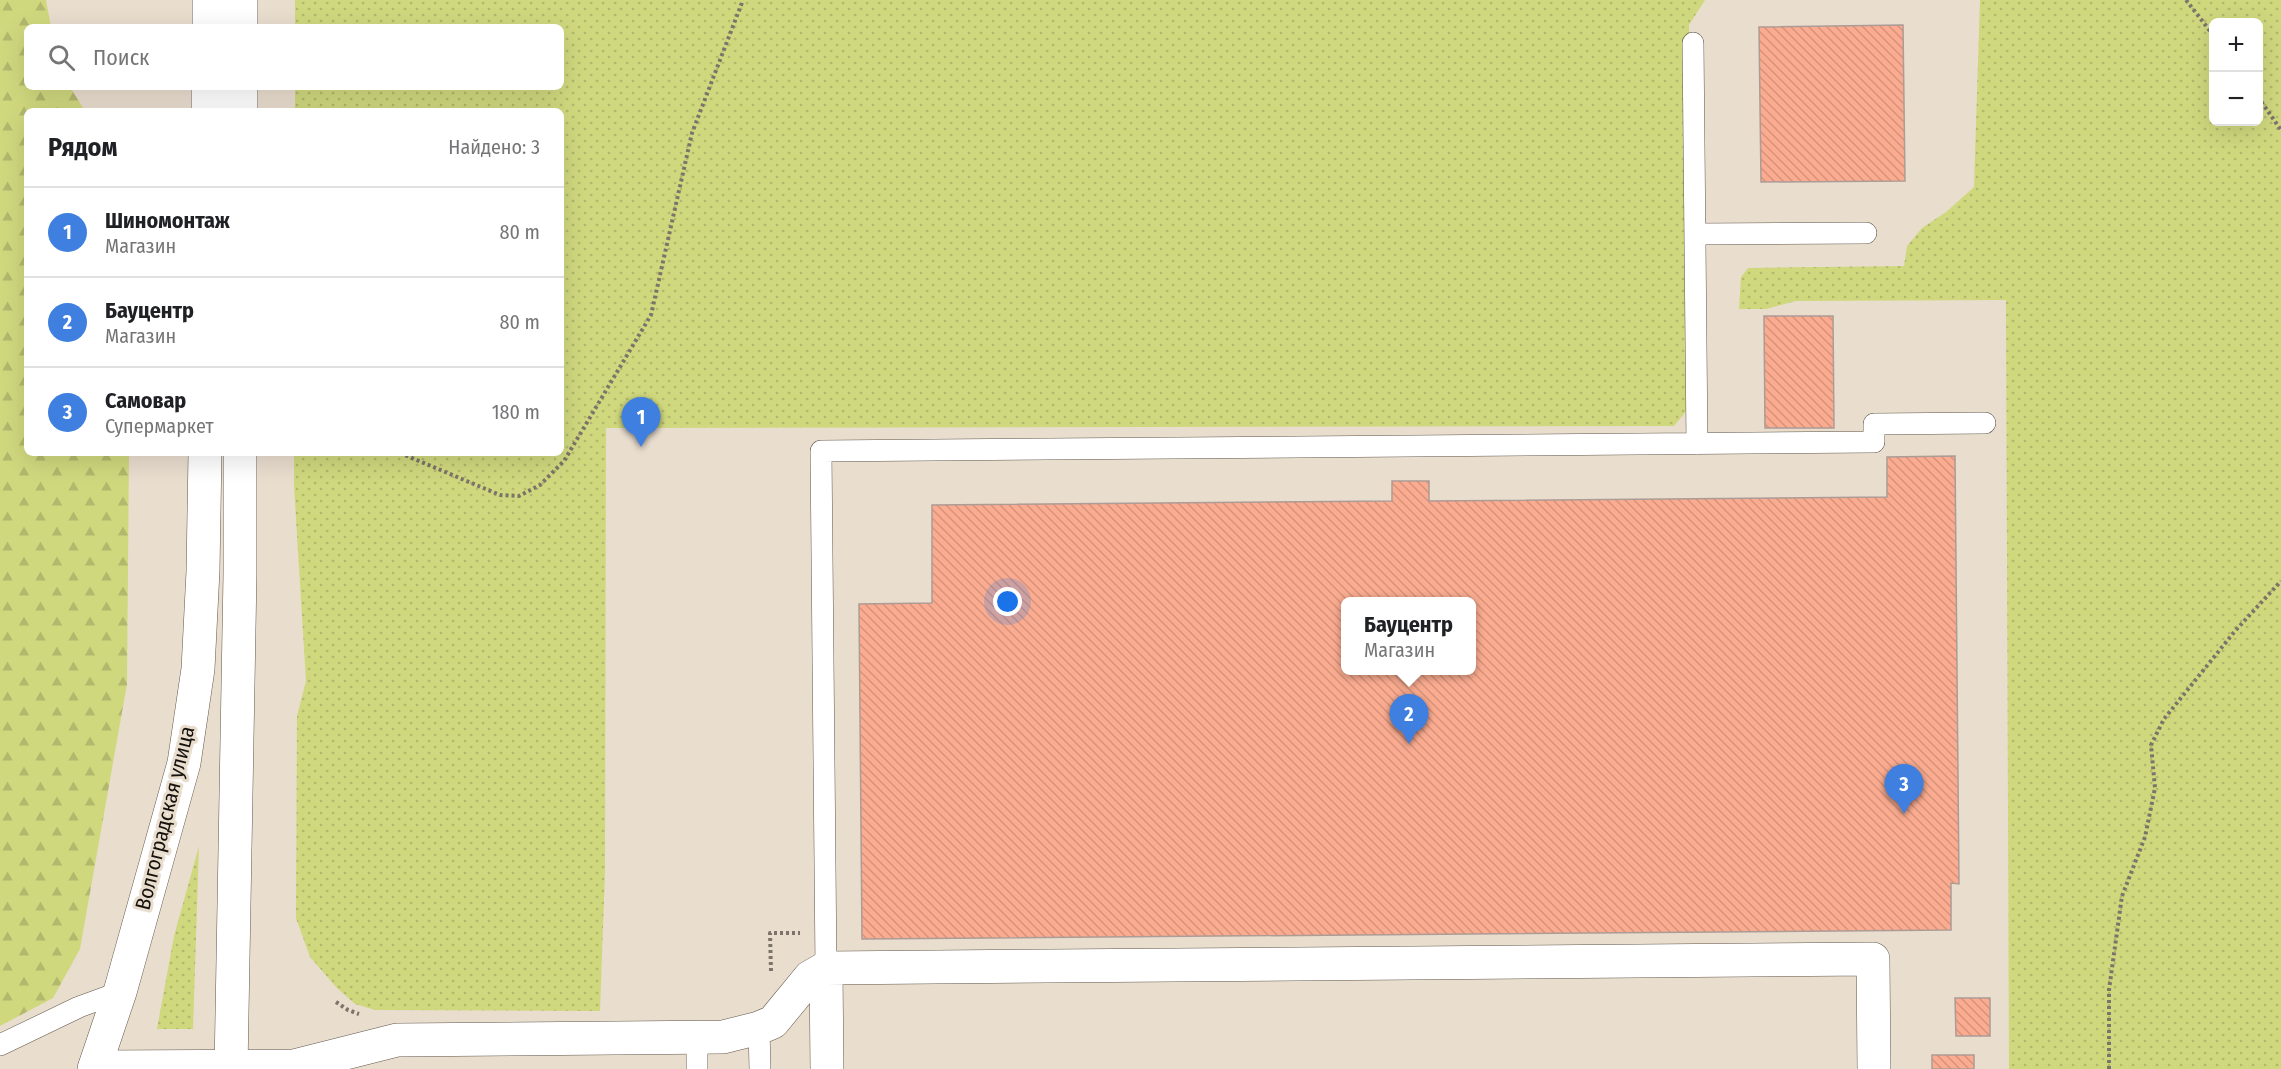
<!DOCTYPE html>
<html lang="ru">
<meta charset="utf-8">
<style>
body{margin:0;font-family:"Fira Sans Condensed",sans-serif;background:#f6f6f6;color:#202124}
.controls{position:absolute;right:18px;top:18px;display:grid;overflow:hidden;border-radius:9px;box-shadow:0 6px 24px #0002}
.controls button{width:54px;height:54px;display:grid;place-items:center;padding:0;border:0;border-bottom:2px solid #e0e0e0;background:#fff;color:#202124;font:30px sans-serif}
.you{position:absolute;left:1008px;top:602px;width:21px;height:21px;margin:-15px;border:4px solid #fff;border-radius:50%;background:#1a73e8;box-shadow:0 0 0 9px #1a73e833}
.badge{display:grid;place-items:center;width:39px;height:39px;border-radius:50%;background:#aa3389;color:#fff;font-size:20px;font-weight:700}
.pin{position:absolute;translate:-50% -50px;filter:drop-shadow(0 2px 3px #0008)}
.pin::after{content:'';position:absolute;top:32px;width:21px;height:18px;background:inherit;clip-path:polygon(0 0,100% 0,50% 100%)}
.popup{position:absolute;left:1341px;top:597px;width:135px;height:78px;box-sizing:border-box;display:grid;place-content:center;border-radius:9px;background:#fff;filter:drop-shadow(0 2px 4px #0005);font-size:20px;white-space:nowrap;color:#757577}
.popup b{font-size:22px;color:#202124}
.popup::after{content:'';position:absolute;left:50%;top:100%;margin-left:-12px;border:12px solid transparent;border-top-color:#fff}
.list{margin:0;padding:0;list-style:none}
h2{display:flex;justify-content:space-between;align-items:center;height:78px;margin:0;padding:0 24px;font-size:26px}
h2 small{font-size:20px;font-weight:400;color:#757577}
.list li{display:grid;grid-template-columns:39px 1fr auto;gap:18px;align-items:center;box-sizing:border-box;height:90px;padding:0 24px;border-top:2px solid #e0e0e0}
.list b{display:block;font-size:22px;white-space:nowrap}
.list p{margin:0;font-size:20px;white-space:nowrap;color:#757577}
.list em{font-size:20px;font-style:normal;color:#757577}
.icon{flex:none;width:33px;height:33px;fill:none;stroke:currentColor;stroke-width:2;stroke-linecap:round;stroke-linejoin:round}
.map{position:relative;flex:none;width:2281px;height:1069px;overflow:hidden}
.search{position:absolute;background:#fff;box-shadow:0 6px 24px #0002;left:24px;top:24px;width:540px;height:66px;display:flex;align-items:center;gap:15px;box-sizing:border-box;padding:0 21px;border-radius:9px;color:#757577;font-size:22px}
.panel{position:absolute;background:#fff;box-shadow:0 6px 24px #0002;left:24px;top:108px;width:540px;height:348px;border-radius:9px}
.map>svg:first-child{display:block}
.grass{fill:url(#grass-dots);fill-rule:evenodd}
.forest{fill:url(#forest-firs)}
.building{fill:url(#building-back-hatch);stroke:#ad9b95;stroke-width:1.5;fill-rule:evenodd}
.lines{fill:none;stroke-linecap:round;stroke-linejoin:round}
.service-casing{stroke:#61574a;stroke-width:22}
.minor-casing{stroke:#61574a;stroke-width:34}
.primary-casing{stroke:#61574a;stroke-width:34}
.path{stroke:#7c746a;stroke-width:4;stroke-dasharray:3 3;stroke-linecap:butt}
.service{stroke:#fff;stroke-width:21}
.minor{stroke:#fff;stroke-width:33}
.primary{stroke:#fff;stroke-width:33}
.labels{text-anchor:middle;dominant-baseline:central;stroke-width:6;stroke-linejoin:round;paint-order:stroke}
.street-label{font-size:21px;fill:#15110c;stroke:#e9ddce}
</style>
<div class="map">
<svg width="2281" height="1069" viewBox="0 0 2281 1069">
<defs>
<pattern id="grass-dots" width="8" height="8" patternUnits="userSpaceOnUse" patternTransform="scale(1.5)"><rect width="8" height="8" fill="#d0d87e"/><path d="M2 2h.1M6 6h.1" fill="none" stroke="#b2b86c" stroke-width="1.8" stroke-linecap="round"/></pattern>
<pattern id="forest-firs" width="22" height="20" patternUnits="userSpaceOnUse" patternTransform="scale(1.5)"><rect width="22" height="20" fill="#d0d87e"/><path d="M5 1l3.5 6h-7zM16 11l3.5 6h-7z" fill="#b2b86c"/></pattern>
<pattern id="building-back-hatch" width="6" height="6" patternUnits="userSpaceOnUse" patternTransform="scale(1.5)"><rect width="6" height="6" fill="#fbac90"/><path d="M-1 5l2 2M0 0l6 6M5-1l2 2" fill="none" stroke="#d6937b"/></pattern>
</defs>
<rect width="100%" height="100%" fill="#e9ddce"/>
<path class="grass" d="M 295,0 L 1705,0 L 1689,25 L 1689,408 L 1674,426 L 606,428 L 605,871 L 600,1011 L 375,1010 L 355,1004 L 337,988 L 310,957 L 296,918 L 297,716 L 306,681 L 294,486 L 294,453 L 561,453 L 561,111 L 295,111 L 295,87 L 561,87 L 561,27 L 295,27 Z
M 1980,0 L 2281,0 L 2281,1069 L 2009,1069 L 2006,300 L 1796,301 L 1766,309 L 1739,309 L 1741,277 L 1748,268 L 1904,266 L 1907,246 L 1922,228 L 1946,212 L 1974,187 ZM 2258,22 L 2258,122 L 2214,122 L 2214,22 Z
M 199,846 L 193,1029 L 157,1029 L 174,936 Z"/>
<path class="forest" d="M 0,0 L 46,0 L 51,27 L 27,27 L 27,87 L 70,87 L 85,111 L 27,111 L 27,453 L 129,453 L 127,684 L 80,949 L 53,998 L 0,1026 Z"/>
<path class="building" d="M 1903,25 L 1905,181 L 1761,182 L 1759,27 Z
M 1764,316 L 1833,316 L 1834,428 L 1765,428 Z
M 1955,456 L 1959,884 L 1951,883 L 1951,930 L 862,939 L 859,604 L 932,603 L 932,505 L 1392,501 L 1392,481 L 1429,481 L 1429,501 L 1887,497 L 1887,457 ZM 1346,602 L 1472,602 L 1472,670 L 1346,670 Z
M 1955,998 L 1990,998 L 1990,1036 L 1956,1036 Z
M 1932,1055 L 1974,1055 L 1974,1069 L 1932,1069 Z"/>
<g class="lines">
<defs>
<path id="service" d="M 1693,43 L 1697,444
M 1695,234 L 1866,233
M 826,968 L 821,451 L 1874,442 L 1874,424 L 1985,423
M 759,1028 L 760,1069
M 697,1037 L 697,1069
M 0,1045 L 79,1007 L 120,992"/>
<path id="minor" d="M 826,968 L 827,1069
M 294,1066 L 397,1040 L 723,1037 L 759,1028 L 773,1022 L 810,977 L 826,968 L 1873,959 L 1874,1069
M 95,1067 L 294,1066 L 310,1069"/>
<path id="primary" d="M 209,27 L 209,0
M 241,27 L 241,0
M 208,111 L 208,87
M 241,111 L 241,87
M 94,1069 L 120,992 L 184,763 L 198,669 L 203,571 L 205,453
M 231,1069 L 240,574 L 240,453"/>
</defs>
<use href="#service" class="service-casing"/>
<use href="#minor" class="minor-casing"/>
<use href="#primary" class="primary-casing"/>
<path class="path" d="M 2186,0 L 2214,36
M 2258,97 L 2281,130
M 400,453 L 500,495 L 519,496 L 540,485 L 564,461 L 651,315 L 692,133 L 743,0
M 771,971 L 770,933 L 800,933
M 336,1002 L 348,1010 L 359,1014
M 2109,1069 L 2109,990 L 2122,896 L 2145,837 L 2155,788 L 2151,745 L 2164,719 L 2235,631 L 2281,581"/>
<use href="#service" class="service"/>
<use href="#minor" class="minor"/>
<use href="#primary" class="primary"/>
</g>
<g class="labels">
<g class="street-label">
<text transform="translate(165 818) rotate(-76)">Волгоградская улица</text>
</g>
</g>
</svg>
<div class="controls">
<button>+</button>
<button>−</button>
</div>
<div class="you"></div>
<div class="pin badge" style="left:641px;top:447px;background:#3f7fe0">1</div>
<div class="pin badge" style="left:1409px;top:744px;background:#3f7fe0">2</div>
<div class="popup"><b>Бауцентр</b>Магазин</div>
<div class="pin badge" style="left:1904px;top:814px;background:#3f7fe0">3</div>
<div class="search"><svg class="icon" aria-label="search" viewBox="0 0 24 24"><circle cx="10" cy="10" r="6"/><path d="M15 15l6 6"/></svg>Поиск</div>
<section class="panel">
<h2>Рядом<small>Найдено: 3</small></h2>
<ul class="list">
<li><span class="badge" style="background:#3f7fe0">1</span><div><b>Шиномонтаж</b><p>Магазин</p></div><em>80 m</em></li>
<li><span class="badge" style="background:#3f7fe0">2</span><div><b>Бауцентр</b><p>Магазин</p></div><em>80 m</em></li>
<li><span class="badge" style="background:#3f7fe0">3</span><div><b>Самовар</b><p>Супермаркет</p></div><em>180 m</em></li>
</ul>
</section>
</div>
